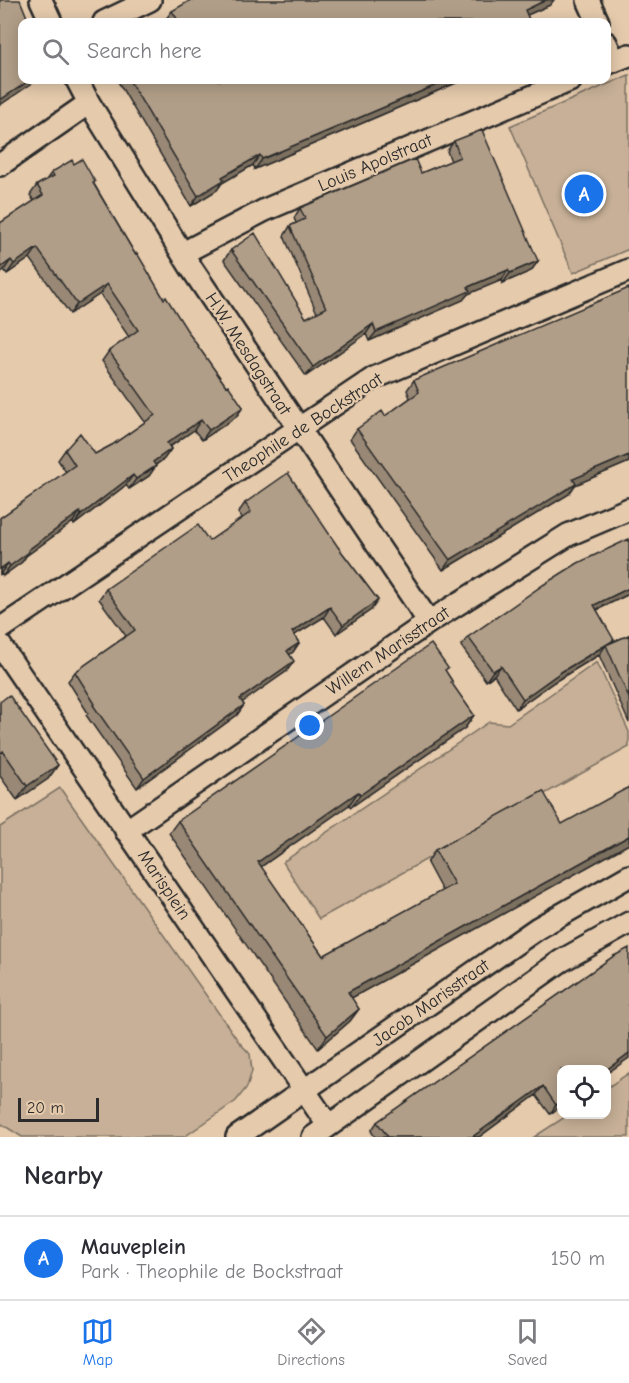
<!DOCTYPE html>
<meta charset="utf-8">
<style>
body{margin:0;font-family:"Comic Neue",sans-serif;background:#f7f7f7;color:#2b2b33}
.controls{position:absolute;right:18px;bottom:18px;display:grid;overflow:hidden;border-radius:12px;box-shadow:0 3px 15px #0003}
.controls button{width:54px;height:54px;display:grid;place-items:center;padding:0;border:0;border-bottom:2px solid #e1e1e2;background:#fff;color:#2b2b33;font:30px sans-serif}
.scale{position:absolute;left:18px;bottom:15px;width:81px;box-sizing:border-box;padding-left:6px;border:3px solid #2b2b2b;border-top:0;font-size:16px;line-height:21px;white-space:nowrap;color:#2b2b2b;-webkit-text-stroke:4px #e5caac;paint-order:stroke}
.you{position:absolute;left:310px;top:726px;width:21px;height:21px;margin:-15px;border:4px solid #fff;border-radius:50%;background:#1a73e8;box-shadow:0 0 0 9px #1a73e833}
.badge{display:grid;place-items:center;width:39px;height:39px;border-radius:50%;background:#1a73e8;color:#fff;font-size:20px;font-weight:700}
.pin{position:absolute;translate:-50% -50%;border:3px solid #fff;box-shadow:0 2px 6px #0006}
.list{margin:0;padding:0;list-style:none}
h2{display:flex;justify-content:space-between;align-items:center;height:78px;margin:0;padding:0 24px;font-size:26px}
h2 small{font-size:20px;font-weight:400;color:#7c7c81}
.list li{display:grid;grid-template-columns:39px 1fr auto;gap:18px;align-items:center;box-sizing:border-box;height:84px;padding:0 24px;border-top:2px solid #e1e1e2}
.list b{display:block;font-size:22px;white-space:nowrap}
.list p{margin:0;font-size:20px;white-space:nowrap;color:#7c7c81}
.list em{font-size:20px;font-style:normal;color:#7c7c81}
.icon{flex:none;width:33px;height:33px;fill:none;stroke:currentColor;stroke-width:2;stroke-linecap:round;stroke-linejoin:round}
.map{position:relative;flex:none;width:629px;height:1137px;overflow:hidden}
.search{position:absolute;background:#fff;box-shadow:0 3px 15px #0003;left:18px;right:18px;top:18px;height:66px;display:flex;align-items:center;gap:15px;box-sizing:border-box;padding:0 21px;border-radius:12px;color:#7c7c81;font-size:22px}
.sheet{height:162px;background:#fff}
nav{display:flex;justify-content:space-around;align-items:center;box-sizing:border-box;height:84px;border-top:2px solid #e1e1e2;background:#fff;font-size:16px;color:#7c7c81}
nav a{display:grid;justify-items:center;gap:3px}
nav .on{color:#1a73e8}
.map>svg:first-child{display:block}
.green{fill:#c7b097;stroke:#796e61;stroke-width:1.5}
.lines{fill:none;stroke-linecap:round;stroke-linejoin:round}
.minor-casing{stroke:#2b2b2b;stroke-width:26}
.minor{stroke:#e5caac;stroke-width:21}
.wall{fill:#988875;stroke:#2b2b2b;stroke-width:1.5}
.shaded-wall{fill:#7c6f5f;stroke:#2b2b2b;stroke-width:1.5}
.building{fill:#b19e88;stroke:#2b2b2b;stroke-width:1.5}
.labels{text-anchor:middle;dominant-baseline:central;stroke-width:4.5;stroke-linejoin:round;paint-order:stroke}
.street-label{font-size:18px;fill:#2b2b2b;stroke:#e5caac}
</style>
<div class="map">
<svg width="629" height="1137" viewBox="0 0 629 1137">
<rect width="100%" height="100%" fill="#e5caac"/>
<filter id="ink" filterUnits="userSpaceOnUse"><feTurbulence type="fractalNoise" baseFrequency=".0167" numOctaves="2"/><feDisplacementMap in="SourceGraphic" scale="12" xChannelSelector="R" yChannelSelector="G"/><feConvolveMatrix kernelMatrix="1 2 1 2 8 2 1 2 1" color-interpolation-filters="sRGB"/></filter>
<g filter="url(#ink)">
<path class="green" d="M 629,75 L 629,249 L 573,273 L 510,126 Z
M 597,662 L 629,732 L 629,747 L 319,919 L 283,862 L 489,722 L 508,724 Z
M 60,788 L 239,1042 L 250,1054 L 252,1071 L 247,1087 L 236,1101 L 184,1137 L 22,1137 L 0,1123 L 0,827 Z
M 629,1073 L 629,1137 L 534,1137 L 568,1115 L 606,1114 L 607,1088 Z"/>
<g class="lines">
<defs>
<path id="minor" d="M 41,0 L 51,22
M 588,0 L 598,22
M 104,22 L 150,0
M 606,43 L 614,61
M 606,64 L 629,55
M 77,80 L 89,103 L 190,266 L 429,622
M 0,165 L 89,103
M 183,253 L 265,210 L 571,80
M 0,629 L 374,378 L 629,270
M 0,645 L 328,1125
M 126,831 L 429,622 L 568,535 L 629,509
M 237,1137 L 538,928 L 629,876
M 313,1137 L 561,961 L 629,923"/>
</defs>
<use href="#minor" class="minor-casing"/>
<use href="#minor" class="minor"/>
</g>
<path class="wall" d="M 550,5 L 527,15 L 530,22 L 167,22 L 165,20 L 172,11 Z
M 117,80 L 463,80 L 255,169 L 253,165 L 222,183 L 217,190 L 191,206 Z
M 454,141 L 538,261 L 531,271 L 503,283 L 502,280 L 468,294 L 463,300 L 369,341 L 366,334 L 306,376 L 224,260 L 231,250 L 306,318 L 317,313 L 284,236 L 290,226 L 296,223 L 294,218 L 300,208 L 421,173 L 451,161 L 447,151 Z
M 74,164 L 94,184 L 135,254 L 164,299 L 226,386 L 243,407 L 236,417 L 202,440 L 194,430 L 170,447 L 171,449 L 164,459 L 156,465 L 149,476 L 129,489 L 126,485 L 74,525 L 73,522 L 26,556 L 22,562 L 3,576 L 1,573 L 0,574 L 0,518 L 66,472 L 58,460 L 65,450 L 95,454 L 112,445 L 145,422 L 102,361 L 109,351 L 129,337 L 100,294 L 70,314 L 30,258 L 7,274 L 4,270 L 34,201 L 30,195 L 37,185 L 46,180 L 52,172 Z
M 414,380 L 629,462 L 575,485 L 569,494 L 443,570 L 350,439 L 357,429 L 385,416 L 410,398 L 407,390 Z
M 245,503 L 338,547 L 378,600 L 371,610 L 336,634 L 324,617 L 294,635 L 299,643 L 293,652 L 289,655 L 287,671 L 242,702 L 244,705 L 237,715 L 137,788 L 86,715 L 88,713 L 68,681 L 75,672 L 126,636 L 99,599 L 106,589 L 209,541 L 242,518 L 238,513 Z
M 629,594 L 597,610 L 613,642 L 629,635 L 629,723 L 599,655 L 554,682 L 516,709 L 494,675 L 486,681 L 461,646 L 468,637 Z
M 446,672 L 452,681 L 451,683 L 474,715 L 465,728 L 351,807 L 349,805 L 261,867 L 323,956 L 442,891 L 427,863 L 435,850 L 562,824 L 629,844 L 351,998 L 359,1009 L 350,1021 L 318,1049 L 169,833 L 178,821 Z
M 0,702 L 58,765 L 48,779 L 17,800 L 0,776 Z
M 614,956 L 561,1106 L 550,1114 L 536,1095 L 479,1137 L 375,1137 L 371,1131 L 377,1122 Z"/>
<path class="shaded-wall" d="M 546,0 L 554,0 L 550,5 L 518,19 L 525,10 Z
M 30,80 L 37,80 L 0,105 L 0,100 Z
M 448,80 L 463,80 L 255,169 L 262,159 Z
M 260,155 L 253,165 L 222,183 L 217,190 L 191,206 L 198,196 L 222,177 Z
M 37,248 L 30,258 L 7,274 L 14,264 Z
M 11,260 L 4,270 L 0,273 L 0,268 Z
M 538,261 L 531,271 L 503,283 L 510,273 Z
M 508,270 L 502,280 L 468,294 L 463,300 L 369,341 L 376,332 L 468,287 Z
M 107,284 L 100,294 L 70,314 L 77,304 Z
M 373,324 L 366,334 L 306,376 L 313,367 Z
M 243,407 L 236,417 L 202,440 L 209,430 Z
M 201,420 L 194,430 L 160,453 L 167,443 Z
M 171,449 L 164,459 L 146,471 L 153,462 Z
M 629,455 L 629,462 L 575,485 L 569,494 L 443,570 L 450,560 L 573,479 Z
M 156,466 L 149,476 L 129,489 L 136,479 Z
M 133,475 L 126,485 L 74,525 L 81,515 Z
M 80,512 L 73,522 L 26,556 L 22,562 L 3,576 L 10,566 L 28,550 Z
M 8,563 L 1,573 L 0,574 L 0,569 Z
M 629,588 L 629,594 L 587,614 L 594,605 Z
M 378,600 L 371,610 L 336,634 L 343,625 Z
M 330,607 L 324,617 L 285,641 L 292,632 Z
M 299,643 L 293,652 L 280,661 L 287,651 Z
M 606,645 L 599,655 L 554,682 L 516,709 L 523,699 L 561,672 Z
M 294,661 L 287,671 L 233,709 L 240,699 Z
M 501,666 L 494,675 L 486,681 L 493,671 Z
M 244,705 L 237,715 L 137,788 L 144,778 Z
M 474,715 L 465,728 L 351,807 L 360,795 Z
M 58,765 L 48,779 L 17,800 L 27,786 Z
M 358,792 L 349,805 L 249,875 L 258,862 Z
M 629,836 L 629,844 L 339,1005 L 348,992 Z
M 359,1009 L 350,1021 L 318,1049 L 327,1036 Z
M 629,1053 L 629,1058 L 606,1074 L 606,1070 Z
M 543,1086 L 536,1095 L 479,1137 L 472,1137 Z
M 561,1101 L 561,1106 L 550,1114 L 556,1105 Z"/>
<path class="building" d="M 0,0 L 20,0 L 29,22 L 22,22 L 22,80 L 30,80 L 0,100 Z
M 191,0 L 546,0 L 525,10 L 530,22 L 179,22 L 172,11 Z
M 129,80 L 448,80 L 262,159 L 260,155 L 222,177 L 224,180 L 198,196 Z
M 482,130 L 538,261 L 510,273 L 508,270 L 468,287 L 470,291 L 376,332 L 373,324 L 313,367 L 231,250 L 255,233 L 306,318 L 326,308 L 290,226 L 305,219 L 300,208 L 415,159 L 421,173 L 460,157 L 454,141 Z
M 82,159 L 95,182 L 93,183 L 135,254 L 137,253 L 164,299 L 166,297 L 190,335 L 226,386 L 228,385 L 243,407 L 209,430 L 201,420 L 167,443 L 171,449 L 153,462 L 156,466 L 136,479 L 133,475 L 81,515 L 80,512 L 28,550 L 29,552 L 10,566 L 8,563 L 0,569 L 0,518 L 75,465 L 65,450 L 80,433 L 95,454 L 112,445 L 155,415 L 109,351 L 138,330 L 107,284 L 77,304 L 37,248 L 14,264 L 11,260 L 0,268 L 0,223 L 43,195 L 37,185 L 54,176 L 52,172 L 72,160 L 74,164 Z
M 629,288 L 629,455 L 573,479 L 576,484 L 450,560 L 357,429 L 382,411 L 385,416 L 419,392 L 414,380 Z
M 288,473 L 338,547 L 378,600 L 343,625 L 330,607 L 292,632 L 299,643 L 287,651 L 294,661 L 240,699 L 244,705 L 144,778 L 93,705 L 95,704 L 75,672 L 135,630 L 106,589 L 198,525 L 209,541 L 251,512 L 245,503 Z
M 629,539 L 629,588 L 594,605 L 614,640 L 561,672 L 523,699 L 501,666 L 493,671 L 468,637 L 543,585 L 578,563 Z
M 629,635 L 629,698 L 606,645 Z
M 431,644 L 448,668 L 445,670 L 452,681 L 451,682 L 474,715 L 360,795 L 358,792 L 258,862 L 323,956 L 454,884 L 435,850 L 543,791 L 562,824 L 629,787 L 629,836 L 348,992 L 359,1009 L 327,1036 L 178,821 Z
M 9,695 L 58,765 L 27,786 L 3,751 L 0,754 L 0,702 Z
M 629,948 L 629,1053 L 606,1070 L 561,1070 L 561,1101 L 556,1105 L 543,1086 L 472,1137 L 388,1137 L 377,1122 L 614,956 Z"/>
</g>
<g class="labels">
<g class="street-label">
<text transform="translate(375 163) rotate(-23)">Louis Apolstraat</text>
<text transform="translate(248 354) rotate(57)">H.W. Mesdagstraat</text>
<text transform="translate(303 428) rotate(-33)">Theophile de Bockstraat</text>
<text transform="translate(388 651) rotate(-34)">Willem Marisstraat</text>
<text transform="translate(164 885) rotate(56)">Marisplein</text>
<text transform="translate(431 1003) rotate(-35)">Jacob Marisstraat</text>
</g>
</g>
</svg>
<div class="controls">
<button><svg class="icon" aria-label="locate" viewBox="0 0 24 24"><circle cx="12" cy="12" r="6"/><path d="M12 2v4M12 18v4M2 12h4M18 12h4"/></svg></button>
</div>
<div class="scale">20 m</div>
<div class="you"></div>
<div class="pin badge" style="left:584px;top:194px">A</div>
<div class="search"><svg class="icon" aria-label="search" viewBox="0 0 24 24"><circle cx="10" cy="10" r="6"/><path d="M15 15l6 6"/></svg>Search here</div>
</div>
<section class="sheet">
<h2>Nearby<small></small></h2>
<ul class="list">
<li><span class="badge">A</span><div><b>Mauveplein</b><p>Park · Theophile de Bockstraat</p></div><em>150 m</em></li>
</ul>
</section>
<nav>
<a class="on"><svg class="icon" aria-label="map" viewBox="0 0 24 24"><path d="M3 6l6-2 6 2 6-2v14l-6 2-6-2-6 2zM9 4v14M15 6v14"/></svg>Map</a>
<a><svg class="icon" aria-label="directions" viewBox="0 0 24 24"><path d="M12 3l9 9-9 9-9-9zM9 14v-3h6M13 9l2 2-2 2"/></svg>Directions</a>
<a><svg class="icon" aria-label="saved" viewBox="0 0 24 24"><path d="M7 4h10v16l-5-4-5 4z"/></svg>Saved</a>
</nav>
